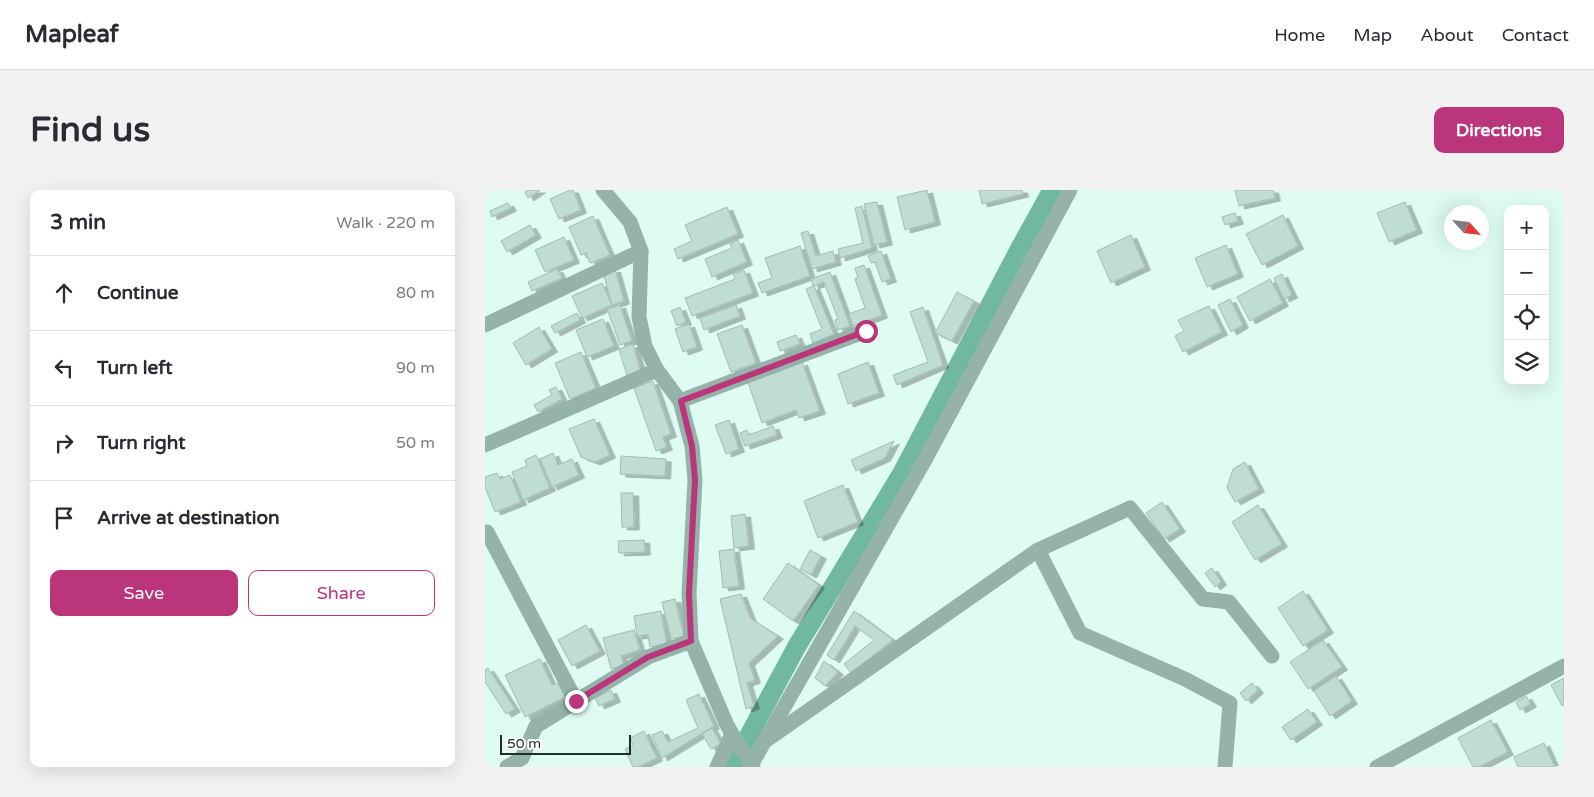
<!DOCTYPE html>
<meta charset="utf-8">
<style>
body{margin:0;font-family:"Varela Round",sans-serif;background:#f2f2f3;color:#2b2b33}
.controls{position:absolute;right:15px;top:15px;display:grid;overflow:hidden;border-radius:10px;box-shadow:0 5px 20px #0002}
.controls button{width:45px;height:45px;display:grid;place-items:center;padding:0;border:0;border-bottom:1px solid #e1e1e2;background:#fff;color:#2b2b33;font:25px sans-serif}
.compass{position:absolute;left:959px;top:15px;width:45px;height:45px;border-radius:50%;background:#fff;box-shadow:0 5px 20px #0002;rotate:117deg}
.scale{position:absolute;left:15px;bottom:12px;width:131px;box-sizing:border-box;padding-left:5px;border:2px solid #212c29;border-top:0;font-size:14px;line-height:18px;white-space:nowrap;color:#212c29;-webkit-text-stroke:4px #fff;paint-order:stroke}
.stop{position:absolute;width:15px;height:15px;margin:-11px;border:4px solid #ba357a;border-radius:50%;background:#fff}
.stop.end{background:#ba357a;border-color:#fff;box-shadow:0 1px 5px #0008}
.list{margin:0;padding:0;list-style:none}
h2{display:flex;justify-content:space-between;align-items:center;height:65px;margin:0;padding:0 20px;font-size:21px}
h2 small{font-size:16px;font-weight:400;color:#7c7c81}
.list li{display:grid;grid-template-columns:32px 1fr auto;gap:15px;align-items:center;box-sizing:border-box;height:75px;padding:0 20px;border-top:1px solid #e1e1e2}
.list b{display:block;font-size:19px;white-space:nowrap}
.list em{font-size:16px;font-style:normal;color:#7c7c81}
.actions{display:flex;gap:10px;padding:15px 20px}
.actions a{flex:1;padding:11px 0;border:1px solid #ba357a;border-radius:10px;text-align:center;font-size:18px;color:#ba357a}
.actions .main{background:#ba357a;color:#fff}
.icon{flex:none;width:28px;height:28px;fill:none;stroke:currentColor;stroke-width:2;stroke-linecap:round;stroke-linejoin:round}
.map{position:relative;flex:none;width:1079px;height:577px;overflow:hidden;border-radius:10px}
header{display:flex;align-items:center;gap:30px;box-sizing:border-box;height:70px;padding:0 25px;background:#fff;border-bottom:1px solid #e1e1e2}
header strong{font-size:24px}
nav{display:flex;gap:28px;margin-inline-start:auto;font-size:18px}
.intro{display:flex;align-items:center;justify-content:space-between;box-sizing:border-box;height:120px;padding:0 30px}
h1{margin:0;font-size:35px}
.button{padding:12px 22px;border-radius:10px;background:#ba357a;color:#fff;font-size:18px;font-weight:700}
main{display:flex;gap:30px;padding:0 30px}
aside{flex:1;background:#fff;border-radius:10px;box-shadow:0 5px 20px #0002}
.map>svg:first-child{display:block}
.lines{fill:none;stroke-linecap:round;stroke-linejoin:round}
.canal{stroke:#71b8a3;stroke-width:19}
.building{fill:#c0ddd3;stroke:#a0bdb3;filter:url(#shadow)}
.minor{stroke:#95b3a9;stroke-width:15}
.tertiary{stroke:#95b3a9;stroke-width:15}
.route{stroke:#ba357a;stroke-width:6}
</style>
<header>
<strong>Mapleaf</strong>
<nav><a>Home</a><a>Map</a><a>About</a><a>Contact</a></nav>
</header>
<div class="intro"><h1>Find us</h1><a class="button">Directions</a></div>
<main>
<aside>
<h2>3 min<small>Walk · 220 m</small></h2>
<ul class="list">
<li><svg class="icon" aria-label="ahead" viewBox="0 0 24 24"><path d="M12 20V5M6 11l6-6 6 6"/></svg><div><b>Continue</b></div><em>80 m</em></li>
<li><svg class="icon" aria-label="left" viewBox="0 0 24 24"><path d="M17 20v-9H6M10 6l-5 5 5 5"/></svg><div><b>Turn left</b></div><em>90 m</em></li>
<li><svg class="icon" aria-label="right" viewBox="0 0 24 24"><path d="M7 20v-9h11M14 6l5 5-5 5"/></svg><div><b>Turn right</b></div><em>50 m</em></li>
<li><svg class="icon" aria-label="arrive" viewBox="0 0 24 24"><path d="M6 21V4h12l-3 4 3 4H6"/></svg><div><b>Arrive at destination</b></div></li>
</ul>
<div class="actions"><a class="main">Save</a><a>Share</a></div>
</aside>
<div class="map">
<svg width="1079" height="577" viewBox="0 0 1079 577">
<defs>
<filter id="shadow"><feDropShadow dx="5.5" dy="3" stdDeviation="0" flood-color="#0004"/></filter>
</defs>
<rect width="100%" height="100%" fill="#defcf2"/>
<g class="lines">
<path class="canal" d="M 247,577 L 312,456 L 417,283 L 536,56 L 567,0"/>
</g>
<path class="building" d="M 43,0 L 55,0 L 43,8 L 40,2 Z
M 85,0 L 88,0 L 96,20 L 74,29 L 65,9 Z
M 442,0 L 450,32 L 420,40 L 412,7 Z
M 494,0 L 537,0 L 538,4 L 497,14 Z
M 750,0 L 788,0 L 790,8 L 754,16 Z
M 392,12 L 402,52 L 389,55 L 379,14 Z
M 920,12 L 932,40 L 904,52 L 892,23 Z
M 23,13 L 26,18 L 7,27 L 5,21 Z
M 377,16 L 387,58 L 355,68 L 353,59 L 378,53 L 370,18 Z
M 242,17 L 253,44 L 193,69 L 189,59 L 207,51 L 200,35 Z
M 750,23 L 753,31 L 740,35 L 737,27 Z
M 798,25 L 813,56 L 777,75 L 761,44 Z
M 108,26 L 125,65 L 105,73 L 101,63 L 96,65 L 84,37 Z
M 45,35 L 51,45 L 22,62 L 16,51 Z
M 323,41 L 331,66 L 348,61 L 351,72 L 327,79 L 316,43 Z
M 646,45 L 660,77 L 626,93 L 612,61 Z
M 79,47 L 89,70 L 60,82 L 50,60 Z
M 253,50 L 262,72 L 227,87 L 220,69 L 247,58 L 245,54 Z
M 741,55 L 753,84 L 722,97 L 710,68 Z
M 315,56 L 325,86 L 277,103 L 273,93 L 287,88 L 280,68 Z
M 396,61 L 406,89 L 397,92 L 390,72 L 386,73 L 383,66 Z
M 379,75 L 397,125 L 368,136 L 364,124 L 380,118 L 370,89 L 373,88 L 370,78 Z
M 72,79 L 77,88 L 47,101 L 43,92 Z
M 130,79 L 139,111 L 127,115 L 118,82 Z
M 259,80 L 268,103 L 207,126 L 200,108 L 250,89 L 248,84 Z
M 345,82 L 365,136 L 353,140 L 350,130 L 353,129 L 339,92 L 328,96 L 326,89 Z
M 797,84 L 807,105 L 799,109 L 789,88 Z
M 785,89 L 798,113 L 765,131 L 752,107 Z
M 117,93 L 127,115 L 97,128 L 87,106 Z
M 329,96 L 349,144 L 328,153 L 325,144 L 337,139 L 321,99 Z
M 472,102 L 489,111 L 467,151 L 450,143 Z
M 745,109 L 758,135 L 746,142 L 733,115 Z
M 135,115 L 147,151 L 135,155 L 122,119 Z
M 251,115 L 255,126 L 219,140 L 215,128 Z
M 724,116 L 737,142 L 698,162 L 690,146 L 699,141 L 693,130 Z
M 195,117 L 201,132 L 192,136 L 186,121 Z
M 438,117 L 458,175 L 412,195 L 408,185 L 443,172 L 425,122 Z
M 92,123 L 95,130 L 70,143 L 66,136 Z
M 118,129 L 129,156 L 102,167 L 91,140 Z
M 204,134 L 212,157 L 198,162 L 190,139 Z
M 257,135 L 271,173 L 246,182 L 232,144 Z
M 54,137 L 67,159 L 41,175 L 28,153 Z
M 311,145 L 315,154 L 295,161 L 292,152 Z
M 148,154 L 156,182 L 142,186 L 134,159 Z
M 96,162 L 111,198 L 85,209 L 70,173 Z
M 317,172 L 335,221 L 314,228 L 311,220 L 277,233 L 263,192 Z
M 383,172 L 394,203 L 363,214 L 353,184 Z
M 168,191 L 186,244 L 178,247 L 182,257 L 171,261 L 149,198 Z
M 71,197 L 77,209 L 53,222 L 49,215 L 67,205 L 64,200 Z
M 109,229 L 125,265 L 110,272 L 96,267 L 84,239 Z
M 244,230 L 254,259 L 241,264 L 230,235 Z
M 288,236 L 292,245 L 260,256 L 255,243 L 262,240 L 264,245 Z
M 409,251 L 400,268 L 371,281 L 366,270 Z
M 68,263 L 73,275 L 87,269 L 94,285 L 67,297 L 55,269 Z
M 51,265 L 65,298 L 38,310 L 27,282 L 42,276 L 40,270 Z
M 136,266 L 181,269 L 180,286 L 135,284 Z
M 760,272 L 774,299 L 750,312 L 742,298 L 748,279 Z
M 12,283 L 15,289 L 25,285 L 36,312 L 10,322 L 0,297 L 0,287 Z
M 358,295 L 373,332 L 333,348 L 319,311 Z
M 136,303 L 148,303 L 149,337 L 137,337 Z
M 677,312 L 695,339 L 679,349 L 661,323 Z
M 773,315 L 797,354 L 770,370 L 747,332 Z
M 260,324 L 264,356 L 249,358 L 246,326 Z
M 159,350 L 160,362 L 134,363 L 133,351 Z
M 249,359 L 254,396 L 238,398 L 234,361 Z
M 325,360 L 336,366 L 326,385 L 315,379 Z
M 303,373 L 334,395 L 308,431 L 278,409 Z
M 727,378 L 736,392 L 730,397 L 720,383 Z
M 818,401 L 843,440 L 818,456 L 793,418 Z
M 256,404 L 266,429 L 293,446 L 264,473 L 270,490 L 262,493 L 269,516 L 261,519 L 235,409 Z
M 190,409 L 199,446 L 186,449 L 177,412 Z
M 176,421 L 182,454 L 165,457 L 163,445 L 152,446 L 149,426 Z
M 369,421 L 408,450 L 366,483 L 359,474 L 389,450 L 370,436 L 349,470 L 342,465 Z
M 101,435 L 115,461 L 87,476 L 73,450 Z
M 149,440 L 155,460 L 136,466 L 139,475 L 126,479 L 118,448 Z
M 838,450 L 857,477 L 823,499 L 805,472 Z
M 55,469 L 67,495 L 73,493 L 80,507 L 40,527 L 20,485 Z
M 339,471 L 353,482 L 340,496 L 330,488 Z
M 3,478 L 30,519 L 21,524 L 0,492 L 0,480 Z
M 851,486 L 867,511 L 845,526 L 829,501 Z
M 1079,488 L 1079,515 L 1077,516 L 1066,495 Z
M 767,493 L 773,500 L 761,511 L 755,503 Z
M 126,500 L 130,509 L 114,516 L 110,508 Z
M 214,504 L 229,536 L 177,568 L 167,545 L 177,541 L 183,552 L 213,538 L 201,510 Z
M 1041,506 L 1046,514 L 1035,520 L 1031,512 Z
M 823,519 L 832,532 L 806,550 L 797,537 Z
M 1006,530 L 1023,562 L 994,577 L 988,577 L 973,548 Z
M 227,538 L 236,554 L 226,559 L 217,544 Z
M 159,541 L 172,568 L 153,577 L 148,577 L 140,559 L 148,555 L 145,548 Z
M 1059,553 L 1070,577 L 1033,577 L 1029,567 Z"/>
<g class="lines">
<path class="minor" d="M 0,135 L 156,61
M 195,211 L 381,141
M 0,255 L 172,180
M 2,342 L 91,511
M 553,360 L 595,443 L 700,489 L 745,513 L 740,577
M 280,551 L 553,360 L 645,318 L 718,409 L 744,412 L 787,466
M 22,577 L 37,568 L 51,536 L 163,467 L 206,451
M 232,577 L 247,544
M 892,577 L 1079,476"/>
<path class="tertiary" d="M 118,0 L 145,32 L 156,61 L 154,127 L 160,156 L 172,180 L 195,211 L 207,256 L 210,290 L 204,403 L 206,451 L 241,533 L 252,553 L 267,573 L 268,577
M 265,577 L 441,268 L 585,0"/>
</g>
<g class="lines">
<path class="route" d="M 91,511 L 163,467 L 206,451 L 204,403 L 210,290 L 207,256 L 196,211 L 381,141"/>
</g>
</svg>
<div class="controls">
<button>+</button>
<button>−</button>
<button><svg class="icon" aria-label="locate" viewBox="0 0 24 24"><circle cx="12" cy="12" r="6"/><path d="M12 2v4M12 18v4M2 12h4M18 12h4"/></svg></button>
<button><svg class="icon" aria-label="layers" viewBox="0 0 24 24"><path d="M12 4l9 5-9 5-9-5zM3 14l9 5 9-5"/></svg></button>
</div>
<svg class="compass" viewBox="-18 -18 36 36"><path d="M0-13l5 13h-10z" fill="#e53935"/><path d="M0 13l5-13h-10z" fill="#7c7c81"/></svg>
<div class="scale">50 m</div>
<div class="stop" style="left:381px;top:141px"></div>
<div class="stop end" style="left:91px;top:511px"></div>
</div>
</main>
